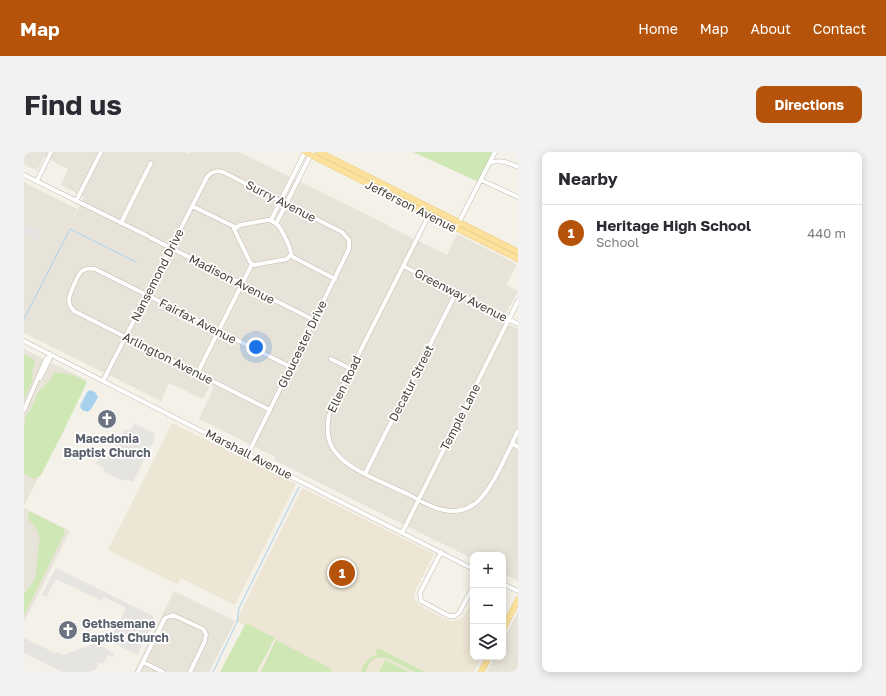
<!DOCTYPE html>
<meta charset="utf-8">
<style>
body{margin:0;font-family:"Golos Text",sans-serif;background:#f2f2f3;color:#2b2b33}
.controls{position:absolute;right:12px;bottom:12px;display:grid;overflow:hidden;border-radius:8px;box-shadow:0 2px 10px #0003}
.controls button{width:36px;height:36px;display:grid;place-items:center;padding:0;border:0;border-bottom:1px solid #e1e1e2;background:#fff;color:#2b2b33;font:20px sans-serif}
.you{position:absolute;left:232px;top:195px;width:14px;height:14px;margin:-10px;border:3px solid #fff;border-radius:50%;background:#1a73e8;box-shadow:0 0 0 6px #1a73e833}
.badge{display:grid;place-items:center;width:26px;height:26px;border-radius:50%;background:#b45309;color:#fff;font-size:13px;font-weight:700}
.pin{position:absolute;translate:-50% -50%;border:2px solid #fff;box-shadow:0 1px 4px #0006}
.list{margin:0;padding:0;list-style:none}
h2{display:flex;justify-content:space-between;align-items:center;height:52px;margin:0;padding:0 16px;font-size:17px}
h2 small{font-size:13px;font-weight:400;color:#7c7c81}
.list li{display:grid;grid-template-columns:26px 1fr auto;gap:12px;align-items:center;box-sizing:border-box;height:56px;padding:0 16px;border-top:1px solid #e1e1e2}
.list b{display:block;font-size:15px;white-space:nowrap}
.list p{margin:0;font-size:13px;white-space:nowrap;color:#7c7c81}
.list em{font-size:13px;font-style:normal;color:#7c7c81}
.icon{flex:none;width:22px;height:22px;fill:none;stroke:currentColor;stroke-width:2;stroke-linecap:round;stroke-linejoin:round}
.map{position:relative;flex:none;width:494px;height:520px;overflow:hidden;border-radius:8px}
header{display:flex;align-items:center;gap:24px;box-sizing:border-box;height:56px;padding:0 20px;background:#b45309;color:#fff}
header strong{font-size:19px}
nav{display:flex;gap:22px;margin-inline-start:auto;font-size:14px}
.intro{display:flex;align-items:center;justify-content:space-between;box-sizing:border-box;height:96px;padding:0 24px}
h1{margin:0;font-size:28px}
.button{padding:10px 18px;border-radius:8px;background:#b45309;color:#fff;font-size:14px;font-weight:700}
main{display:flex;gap:24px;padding:0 24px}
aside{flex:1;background:#fff;border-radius:8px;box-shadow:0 2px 10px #0003}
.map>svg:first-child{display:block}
.residential{fill:#e8e3d8}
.education{fill:#ede6d4}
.green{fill:#cfe7b4}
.parking{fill:#e6e4e1}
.water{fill:#a8d1ef}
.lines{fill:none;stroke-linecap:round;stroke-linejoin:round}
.stream{stroke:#a8d1ef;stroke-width:1}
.minor-casing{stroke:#c0b9ac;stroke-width:5}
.major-casing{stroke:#e1bf6b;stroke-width:6}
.minor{stroke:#fff;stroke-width:4}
.major{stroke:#fbe19b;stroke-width:5.5}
.labels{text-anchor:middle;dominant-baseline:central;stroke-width:3.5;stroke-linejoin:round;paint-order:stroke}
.street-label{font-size:12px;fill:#484238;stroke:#fff}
.worship-label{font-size:12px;font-weight:bold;fill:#5b616d;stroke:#fff}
</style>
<header>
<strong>Map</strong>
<nav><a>Home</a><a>Map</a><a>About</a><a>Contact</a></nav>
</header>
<div class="intro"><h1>Find us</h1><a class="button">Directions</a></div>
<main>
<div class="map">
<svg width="494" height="520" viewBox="0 0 494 520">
<rect width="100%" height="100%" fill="#f4f1e9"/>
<path class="residential" d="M 0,0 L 160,0 L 164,2 L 165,0 L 215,0 L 366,74 L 328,150 L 366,75 L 423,103 L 433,82 L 493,112 L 482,133 L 494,139 L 478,169 L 494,177 L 494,429 L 479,422 L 479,403 L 449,403 L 449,407 L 250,308 L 251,305 L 175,267 L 190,235 L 186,233 L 179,247 L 145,231 L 137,249 L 0,181 L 0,30 L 53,57 L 47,71 L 60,45 L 37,33 L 44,17 L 20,5 L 13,19 L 0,12 Z
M 0,197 L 62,228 L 0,354 Z
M 0,356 L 46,379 L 0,470 Z
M 150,439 L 211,469 L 185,520 L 110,520 Z
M 494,459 L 494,520 L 463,520 L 471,505 L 479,505 L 479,489 Z"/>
<path class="education" d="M 148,271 L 272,332 L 211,453 L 157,426 L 153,432 L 84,398 Z
M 278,336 L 410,402 L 391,439 L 390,446 L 395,453 L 426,469 L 430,469 L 437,467 L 440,464 L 449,446 L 449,505 L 458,505 L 450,520 L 235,520 L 251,488 L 212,469 Z"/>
<path class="green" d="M 389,0 L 469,0 L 455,30 Z
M 0,202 L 2,204 L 9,207 L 11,210 L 9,216 L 8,230 L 0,247 Z
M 30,220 L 50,223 L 63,230 L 38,282 L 17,323 L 10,327 L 0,321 L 0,273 L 2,264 L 7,257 L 14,241 L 27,227 Z
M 5,359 L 40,377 L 41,380 L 0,463 L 0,442 L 9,431 L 12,423 L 14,399 L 16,388 L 13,378 L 4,366 Z
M 222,471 L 251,486 L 233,520 L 196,520 Z
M 252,488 L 308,517 L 306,520 L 237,520 Z
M 354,496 L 401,520 C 398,520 395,520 392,520 C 376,515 349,490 342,520 L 337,520 C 339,511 345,506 353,502 L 352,500 Z
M 361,508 L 385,520 L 355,520 Z"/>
<path class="parking" d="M 0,72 L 17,80 L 12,90 L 0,83 Z
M 110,271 L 130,281 L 131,286 L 109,330 L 100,327 L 99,329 L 79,319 L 80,316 L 72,312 L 75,305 L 80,307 L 82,303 L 87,305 L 101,277 L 106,279 Z
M 32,416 L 129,464 L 130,469 L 113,503 L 86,489 L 102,456 L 80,445 L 78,449 L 32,427 L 22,445 L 18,443 Z
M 0,486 L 31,501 L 34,500 L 39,503 L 72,491 L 90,501 L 88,505 L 84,503 L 79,512 L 76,510 L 71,519 L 68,518 L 66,520 L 38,520 L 0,501 Z"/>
<path class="water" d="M 66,238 L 71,240 L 74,245 L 67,257 L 64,260 C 60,259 57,258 56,254 L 63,240 Z"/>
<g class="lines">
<path class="stream" d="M 0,167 L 46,77 L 112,110
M 189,520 L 213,470 L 215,456 L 275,335"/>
<defs>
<path id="minor" d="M 466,11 C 476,7 485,11 494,15
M 0,23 L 124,84
M 457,28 L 494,45
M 13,29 L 27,0
M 52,49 L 77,0
M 168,54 L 211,75
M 406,61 L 306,259 C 302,274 302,290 313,302 C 325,318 365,333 384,342 C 395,348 407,356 420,358 C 430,360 440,359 449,353 C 467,342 484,299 494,279
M 244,68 C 248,69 250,70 253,72 C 258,78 267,96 267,102 L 263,107 L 230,113 L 226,110 L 210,77 L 216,73 Z
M 247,68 L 281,0
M 97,71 L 127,11
M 252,72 L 288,0
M 434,72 L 471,0
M 127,86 L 290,168
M 267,104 L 311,127
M 379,114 L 494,172
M 0,189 L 449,417
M 307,207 L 327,217
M 173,222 L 228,112
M 16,226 L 25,208 L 27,203
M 79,229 L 183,25 C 187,20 192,18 199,20 L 318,80 L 325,88 L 325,97 L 224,302
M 0,258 L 22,207 L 27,203
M 246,258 L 50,159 C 47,156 45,153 45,148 C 45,143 54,122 58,119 C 62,116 66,116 71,117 L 267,215
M 488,291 L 494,295
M 341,322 L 432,141
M 378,381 L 494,149
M 417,400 L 396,441 L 397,449 L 425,464 L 431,464 L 435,461 L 449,435
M 479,432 L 494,439
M 119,510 L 139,520
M 114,520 L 141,466 L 149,463 L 179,477 L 182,482 L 181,489 L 166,520"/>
<path id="major" d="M 281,0 L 494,107
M 295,0 L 494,100
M 479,477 L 494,448
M 457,520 L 465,505"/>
</defs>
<use href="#minor" class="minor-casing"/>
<use href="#major" class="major-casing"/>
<use href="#minor" class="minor"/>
<use href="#major" class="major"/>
</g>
<defs>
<symbol id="church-disc" viewBox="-11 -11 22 22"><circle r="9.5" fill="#6b7280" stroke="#fff"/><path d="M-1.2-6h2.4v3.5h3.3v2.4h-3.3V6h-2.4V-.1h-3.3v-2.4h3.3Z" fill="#fff"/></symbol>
</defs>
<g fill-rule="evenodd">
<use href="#church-disc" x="72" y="256" width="22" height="22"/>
<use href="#church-disc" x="33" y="467" width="22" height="22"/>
</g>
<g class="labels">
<g class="street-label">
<text transform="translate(257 49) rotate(27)">Surry Avenue</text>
<text transform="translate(387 54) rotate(27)">Jefferson Avenue</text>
<text transform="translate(133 123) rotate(-63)">Nansemond Drive</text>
<text transform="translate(208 127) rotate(27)">Madison Avenue</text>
<text transform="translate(437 143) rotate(27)">Greenway Avenue</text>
<text transform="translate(174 169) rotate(27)">Fairfax Avenue</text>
<text transform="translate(278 192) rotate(-64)">Gloucester Drive</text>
<text transform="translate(144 206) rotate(27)">Arlington Avenue</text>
<text transform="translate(387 231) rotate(-63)">Decatur Street</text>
<text transform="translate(320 232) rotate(-64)">Ellen Road</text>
<text transform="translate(436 265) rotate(-63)">Temple Lane</text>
<text transform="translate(225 302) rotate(27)">Marshall Avenue</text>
</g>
<g class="worship-label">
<text x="83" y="286">Macedonia<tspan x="83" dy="14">Baptist Church</tspan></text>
<text x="58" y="471" text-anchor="start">Gethsemane<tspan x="58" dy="14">Baptist Church</tspan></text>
</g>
</g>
</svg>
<div class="controls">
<button>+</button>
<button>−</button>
<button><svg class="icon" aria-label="layers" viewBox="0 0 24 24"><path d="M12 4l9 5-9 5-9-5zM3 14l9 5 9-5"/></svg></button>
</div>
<div class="you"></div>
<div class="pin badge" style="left:318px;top:421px">1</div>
</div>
<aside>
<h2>Nearby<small></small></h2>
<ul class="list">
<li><span class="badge">1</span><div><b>Heritage High School</b><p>School</p></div><em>440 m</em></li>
</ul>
</aside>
</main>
